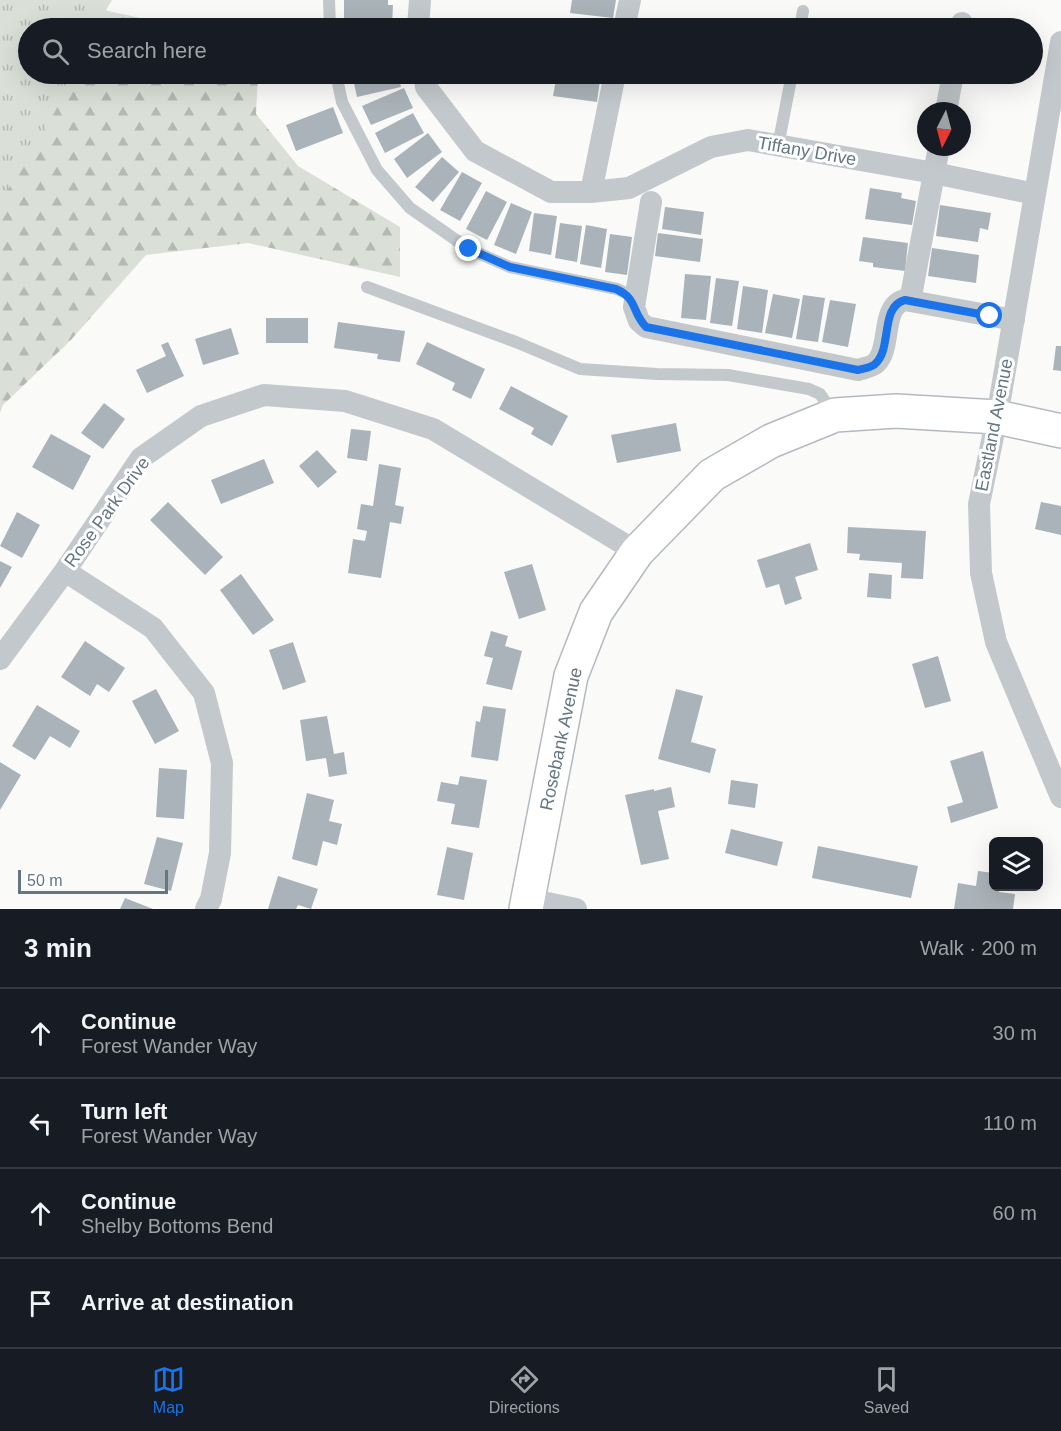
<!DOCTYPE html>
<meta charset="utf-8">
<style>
body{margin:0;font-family:Arial,sans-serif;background:#20242c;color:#f1f3f6}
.controls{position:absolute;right:18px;bottom:18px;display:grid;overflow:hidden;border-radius:9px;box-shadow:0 6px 24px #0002}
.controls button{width:54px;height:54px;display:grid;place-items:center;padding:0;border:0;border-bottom:2px solid #363941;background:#171b24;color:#f1f3f6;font:30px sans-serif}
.compass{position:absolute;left:917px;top:102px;width:54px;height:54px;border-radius:50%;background:#171b24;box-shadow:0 6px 24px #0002;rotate:186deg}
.scale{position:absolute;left:18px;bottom:15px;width:150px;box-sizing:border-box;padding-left:6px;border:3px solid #657683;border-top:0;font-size:16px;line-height:21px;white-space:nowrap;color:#657683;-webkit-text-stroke:4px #fff;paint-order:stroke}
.stop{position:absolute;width:18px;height:18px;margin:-14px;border:4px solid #1a73e8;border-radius:50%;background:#fff}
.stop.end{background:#1a73e8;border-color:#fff;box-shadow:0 2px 6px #0008}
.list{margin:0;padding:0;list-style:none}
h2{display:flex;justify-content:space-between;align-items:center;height:78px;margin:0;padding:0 24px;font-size:26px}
h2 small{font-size:20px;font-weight:400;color:#9ea1a6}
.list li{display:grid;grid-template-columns:39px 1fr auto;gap:18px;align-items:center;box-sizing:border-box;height:90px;padding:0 24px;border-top:2px solid #363941}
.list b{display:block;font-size:22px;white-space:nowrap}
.list p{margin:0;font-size:20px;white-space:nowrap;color:#9ea1a6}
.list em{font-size:20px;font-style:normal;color:#9ea1a6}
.icon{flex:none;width:33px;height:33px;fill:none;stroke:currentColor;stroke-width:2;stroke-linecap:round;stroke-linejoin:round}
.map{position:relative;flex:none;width:1061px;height:909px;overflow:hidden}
.search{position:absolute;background:#171b24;box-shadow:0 6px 24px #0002;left:18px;right:18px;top:18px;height:66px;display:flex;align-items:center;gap:15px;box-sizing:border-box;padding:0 21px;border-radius:33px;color:#9ea1a6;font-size:22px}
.sheet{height:438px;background:#171b24}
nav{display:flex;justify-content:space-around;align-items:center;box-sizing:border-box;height:84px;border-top:2px solid #363941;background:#171b24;font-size:16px;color:#9ea1a6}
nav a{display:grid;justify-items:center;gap:3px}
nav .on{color:#1a73e8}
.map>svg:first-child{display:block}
.forest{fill:url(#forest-firs)}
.park{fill:url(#park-tufts)}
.building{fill:#aab3b9}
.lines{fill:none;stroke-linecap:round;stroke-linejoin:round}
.secondary-casing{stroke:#b3babf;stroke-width:36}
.lane{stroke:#c3c8cc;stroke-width:12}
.street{stroke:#c3c8cc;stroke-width:22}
.secondary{stroke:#fff;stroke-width:33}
.route{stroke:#1a73e8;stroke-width:8}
.labels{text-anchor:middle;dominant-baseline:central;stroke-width:6;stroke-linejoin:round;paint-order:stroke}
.street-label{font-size:18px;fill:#657683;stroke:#fff}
</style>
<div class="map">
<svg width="1061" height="909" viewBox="0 0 1061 909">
<defs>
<pattern id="forest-firs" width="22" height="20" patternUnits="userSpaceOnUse" patternTransform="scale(1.5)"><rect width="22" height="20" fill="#dadfd7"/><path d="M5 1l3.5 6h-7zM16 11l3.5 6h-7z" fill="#b4b9b4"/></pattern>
<pattern id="park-tufts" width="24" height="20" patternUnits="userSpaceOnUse" patternTransform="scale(1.5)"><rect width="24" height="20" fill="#dadfd7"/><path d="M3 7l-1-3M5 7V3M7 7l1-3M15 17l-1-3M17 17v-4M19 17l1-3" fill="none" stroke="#b4b9b4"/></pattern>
</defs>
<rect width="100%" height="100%" fill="#fafaf8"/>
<path class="forest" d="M 0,0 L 86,6 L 185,28 L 28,28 L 28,74 L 258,74 L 256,114 L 298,166 L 400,227 L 400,277 L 248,243 L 146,255 L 70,341 L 3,405 L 0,413 Z"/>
<path class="park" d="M 0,0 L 112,0 L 95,28 L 28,28 L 28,74 L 74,74 C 53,118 28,160 0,201 Z"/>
<path class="building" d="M 344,0 L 388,0 L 388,5 L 393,5 L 392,28 L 366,26 L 366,24 L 344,22 Z
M 572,0 L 616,0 L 613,18 L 570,13 Z
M 572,18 L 611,24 L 610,28 L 570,28 Z
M 352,74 L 398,74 L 401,87 L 357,97 Z
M 557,74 L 600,80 L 597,102 L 553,96 Z
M 404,88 L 413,108 L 371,125 L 362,106 Z
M 333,107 L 343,133 L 296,151 L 286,125 Z
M 413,113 L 424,133 L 385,153 L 375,133 Z
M 428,133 L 442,152 L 407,178 L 394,159 Z
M 442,157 L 459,172 L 433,202 L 415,187 Z
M 462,172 L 482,183 L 460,221 L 440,210 Z
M 870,188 L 902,193 L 901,198 L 916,201 L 912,225 L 865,219 Z
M 486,191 L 507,202 L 487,240 L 466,229 Z
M 511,203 L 532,212 L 516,254 L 494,245 Z
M 940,205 L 991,213 L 988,230 L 980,228 L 978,242 L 936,236 Z
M 665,207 L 704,212 L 701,235 L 662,229 Z
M 534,213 L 557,216 L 551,255 L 529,251 Z
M 560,223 L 582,226 L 577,262 L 555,258 Z
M 586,225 L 607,229 L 601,268 L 580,264 Z
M 658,233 L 703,239 L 700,262 L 655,256 Z
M 610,234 L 632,237 L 627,275 L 605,272 Z
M 863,237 L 908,243 L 905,271 L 873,267 L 873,263 L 859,261 Z
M 932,248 L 979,255 L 976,283 L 928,276 Z
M 685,274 L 711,276 L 706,320 L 681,318 Z
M 716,278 L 739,281 L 732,326 L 710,323 Z
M 743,286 L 768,290 L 762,333 L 737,329 Z
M 773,294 L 800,299 L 792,338 L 765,333 Z
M 803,295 L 825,298 L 818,342 L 796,339 Z
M 830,300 L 856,304 L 848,347 L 822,342 Z
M 266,318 L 308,318 L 308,343 L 266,343 Z
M 338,322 L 405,331 L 400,362 L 377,359 L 378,354 L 334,348 Z
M 231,328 L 239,354 L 203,365 L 195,339 Z
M 168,342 L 184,376 L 147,393 L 136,370 L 166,356 L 161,345 Z
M 427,342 L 485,369 L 471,399 L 452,390 L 455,383 L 416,364 Z
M 1056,346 L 1061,346 L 1061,371 L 1053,370 Z
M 511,386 L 568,416 L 552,446 L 531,434 L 534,428 L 499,409 Z
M 104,403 L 125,419 L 103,449 L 81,433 Z
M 676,423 L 681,451 L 617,463 L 611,435 Z
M 351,429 L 371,431 L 367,461 L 347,458 Z
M 51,434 L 91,456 L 73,490 L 32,467 Z
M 317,450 L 337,472 L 318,488 L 299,466 Z
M 264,459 L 274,483 L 221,504 L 211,480 Z
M 379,464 L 401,468 L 395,505 L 404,507 L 401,524 L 390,522 L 381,578 L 348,573 L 353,539 L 365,541 L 367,531 L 357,529 L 361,504 L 373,506 Z
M 168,502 L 223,557 L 205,575 L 150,520 Z
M 1041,502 L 1061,506 L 1061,535 L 1035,529 Z
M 17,512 L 40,525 L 22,558 L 0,546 Z
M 848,527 L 926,531 L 923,579 L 901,578 L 902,563 L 859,560 L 860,554 L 847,553 Z
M 810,543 L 818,570 L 795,577 L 802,599 L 785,605 L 779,584 L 766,588 L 757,560 Z
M 0,561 L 12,567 L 0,588 Z
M 532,564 L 546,610 L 519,619 L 504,572 Z
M 869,573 L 892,575 L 891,599 L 867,597 Z
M 241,574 L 274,620 L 253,635 L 220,590 Z
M 491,631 L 508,636 L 505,646 L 522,651 L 512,690 L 486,684 L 493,658 L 484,656 Z
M 85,641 L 125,668 L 109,692 L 97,684 L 90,696 L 61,677 Z
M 293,642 L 306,682 L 283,690 L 269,650 Z
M 938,656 L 951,701 L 925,708 L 912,664 Z
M 156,689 L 179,731 L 155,744 L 132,701 Z
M 676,689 L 703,696 L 691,742 L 716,749 L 710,773 L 658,759 Z
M 37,705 L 80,731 L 70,748 L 50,736 L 35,760 L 12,746 Z
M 483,706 L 506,709 L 498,761 L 471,757 L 476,721 L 480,722 Z
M 327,716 L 334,754 L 344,752 L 347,774 L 329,777 L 326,758 L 306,761 L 300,720 Z
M 983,751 L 998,808 L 951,823 L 947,807 L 963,802 L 950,761 Z
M 0,762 L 21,775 L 0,810 Z
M 159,768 L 187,770 L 184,819 L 156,817 Z
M 460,776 L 487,780 L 479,828 L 451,824 L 455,804 L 437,801 L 441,782 L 458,785 Z
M 731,780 L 758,784 L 755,808 L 728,804 Z
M 671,787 L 675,807 L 658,811 L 669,859 L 641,865 L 625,795 L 654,789 L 654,791 Z
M 307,793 L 334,800 L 329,821 L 342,824 L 337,845 L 323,841 L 317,866 L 292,859 Z
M 731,829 L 783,842 L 777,866 L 725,853 Z
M 157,837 L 183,843 L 171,891 L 144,884 Z
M 818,846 L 918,866 L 911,898 L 812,878 Z
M 447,847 L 473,853 L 464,900 L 437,895 Z
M 978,871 L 994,873 L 994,886 L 1000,886 L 999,892 L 1015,894 L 1013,909 L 954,909 L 958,883 L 976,886 Z
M 278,876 L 318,889 L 311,909 L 298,905 L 296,909 L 268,909 Z
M 125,898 L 153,909 L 120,909 Z"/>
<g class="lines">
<defs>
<path id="secondary" d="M 526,909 L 571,676 L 596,612 L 637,552 L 712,475 L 771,441 L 835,415 L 896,411 L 997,417 L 1061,431"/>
</defs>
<use href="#secondary" class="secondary-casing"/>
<path class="lane" d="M 329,0 L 330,28
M 800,28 L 803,11
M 336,74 L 342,102 L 377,170 L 410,208 L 469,249 L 510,267 L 617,289 L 628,294 L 634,306
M 778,146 L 792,74
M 367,287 L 516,342 L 580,369 L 657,374 L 728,375 L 809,389 L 820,394 L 834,414"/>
<path class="street" d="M 418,28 L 420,0
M 624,28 L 630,0
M 961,28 L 962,23
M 1061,42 L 997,417 L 979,504 L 981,573 L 996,642 L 1061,797
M 424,74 L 426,87 L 475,151 L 551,192 L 591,192 L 629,188 L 711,147 L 748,140 L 934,173 L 1035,194
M 946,111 L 953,74
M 591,192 L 615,74
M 651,202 L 634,307 L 639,321 L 646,327 L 858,370 C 864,368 872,367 876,363 C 892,348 880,306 905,300 L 1014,320
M 910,301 L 939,147
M 65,571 L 153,628 L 204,693 L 222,763 L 220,853 L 211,899 L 206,909
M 0,659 L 65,571 L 141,458 L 201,416 L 264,395 L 345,401 L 433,429 L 637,552
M 528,899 L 576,909"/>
<use href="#secondary" class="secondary"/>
</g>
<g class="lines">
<path class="route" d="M 469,249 L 510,267 L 616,289 C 638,299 631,311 646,327 L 858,370 C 864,368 872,368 876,363 C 892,348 880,306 905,300 L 990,316"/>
</g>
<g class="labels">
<g class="street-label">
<text transform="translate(807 151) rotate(10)">Tiffany Drive</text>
<text transform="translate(994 425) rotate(-79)">Eastland Avenue</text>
<text transform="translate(107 512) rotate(-54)">Rose Park Drive</text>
<text transform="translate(561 739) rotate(-78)">Rosebank Avenue</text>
</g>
</g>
</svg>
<div class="controls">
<button><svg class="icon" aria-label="layers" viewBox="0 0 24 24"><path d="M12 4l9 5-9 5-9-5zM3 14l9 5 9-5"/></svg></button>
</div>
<svg class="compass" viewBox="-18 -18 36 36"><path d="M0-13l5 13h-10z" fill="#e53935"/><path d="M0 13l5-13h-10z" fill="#9ea1a6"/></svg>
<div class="scale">50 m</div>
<div class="stop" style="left:990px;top:316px"></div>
<div class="stop end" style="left:469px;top:249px"></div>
<div class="search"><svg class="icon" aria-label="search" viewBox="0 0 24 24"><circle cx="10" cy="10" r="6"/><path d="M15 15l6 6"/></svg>Search here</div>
</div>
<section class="sheet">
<h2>3 min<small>Walk · 200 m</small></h2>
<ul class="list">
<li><svg class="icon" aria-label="ahead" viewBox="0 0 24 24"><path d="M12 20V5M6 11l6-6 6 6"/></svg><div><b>Continue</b><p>Forest Wander Way</p></div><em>30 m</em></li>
<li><svg class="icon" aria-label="left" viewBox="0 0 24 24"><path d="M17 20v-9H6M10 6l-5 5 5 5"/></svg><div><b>Turn left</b><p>Forest Wander Way</p></div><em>110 m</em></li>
<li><svg class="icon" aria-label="ahead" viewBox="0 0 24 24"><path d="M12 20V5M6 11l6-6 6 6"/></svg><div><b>Continue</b><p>Shelby Bottoms Bend</p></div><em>60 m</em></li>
<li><svg class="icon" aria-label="arrive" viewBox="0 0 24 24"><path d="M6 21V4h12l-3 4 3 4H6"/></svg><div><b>Arrive at destination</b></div></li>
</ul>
</section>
<nav>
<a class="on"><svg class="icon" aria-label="map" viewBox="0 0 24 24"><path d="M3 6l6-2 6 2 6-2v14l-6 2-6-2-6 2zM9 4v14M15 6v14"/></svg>Map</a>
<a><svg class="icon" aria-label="directions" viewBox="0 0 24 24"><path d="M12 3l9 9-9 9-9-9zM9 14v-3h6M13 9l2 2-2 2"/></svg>Directions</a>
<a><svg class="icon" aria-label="saved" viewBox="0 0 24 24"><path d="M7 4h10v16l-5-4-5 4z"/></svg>Saved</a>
</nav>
